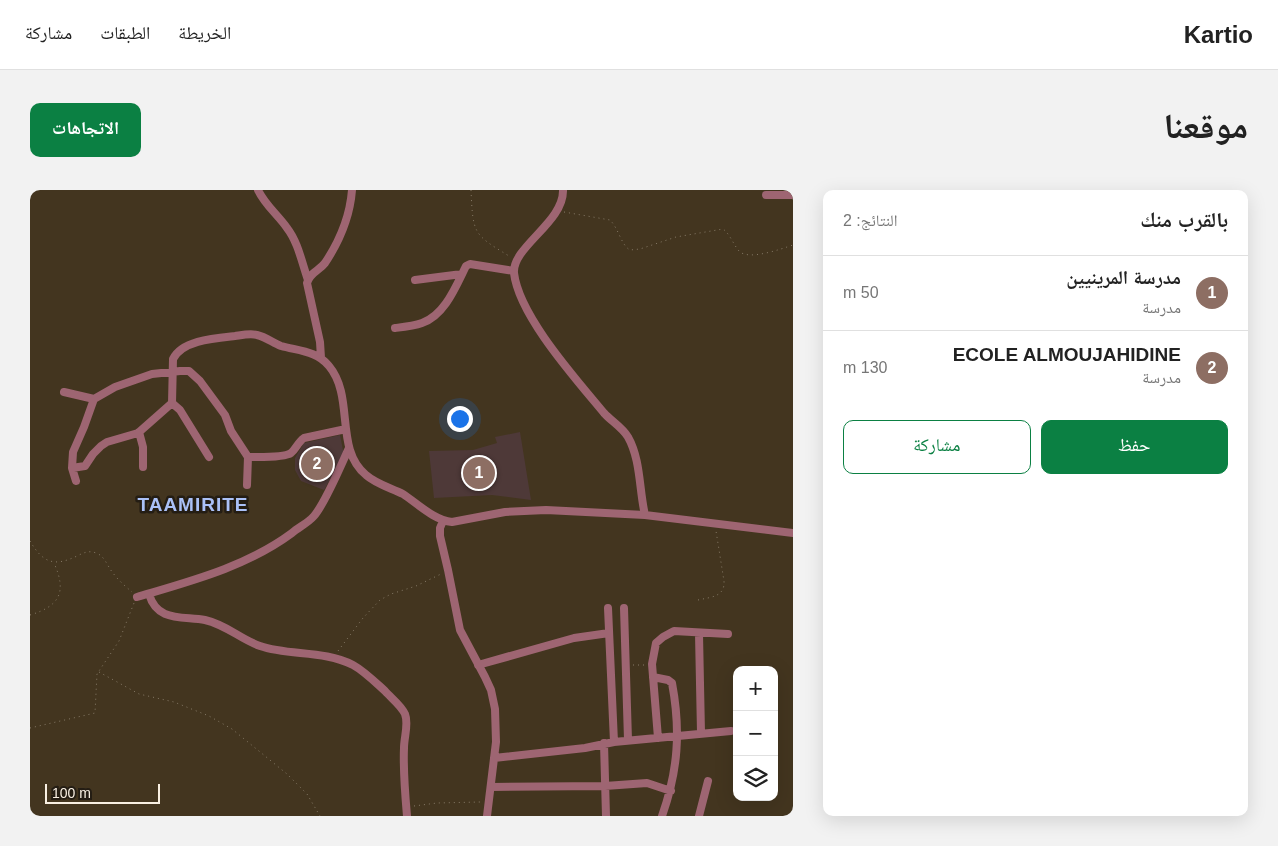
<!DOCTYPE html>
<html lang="ar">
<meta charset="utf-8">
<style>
body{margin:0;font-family:Helvetica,"Noto Naskh Arabic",sans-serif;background:#f2f2f2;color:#222;direction:rtl}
.controls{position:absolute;right:15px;bottom:15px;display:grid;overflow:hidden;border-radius:10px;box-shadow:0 5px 20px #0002}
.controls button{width:45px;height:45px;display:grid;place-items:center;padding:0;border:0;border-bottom:1px solid #e0e0e0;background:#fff;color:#222;font:25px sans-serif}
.scale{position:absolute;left:15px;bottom:12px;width:115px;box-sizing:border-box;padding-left:5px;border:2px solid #f8efe2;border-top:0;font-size:14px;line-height:18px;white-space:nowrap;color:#f8efe2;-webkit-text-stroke:4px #241d14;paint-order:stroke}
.you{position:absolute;left:429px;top:228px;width:18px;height:18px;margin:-12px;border:4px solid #fff;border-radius:50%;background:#1a73e8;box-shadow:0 0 0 8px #1a73e833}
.badge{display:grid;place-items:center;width:32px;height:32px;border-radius:50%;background:#0b8043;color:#fff;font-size:16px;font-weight:700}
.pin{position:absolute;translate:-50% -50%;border:2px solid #fff;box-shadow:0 1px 5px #0006}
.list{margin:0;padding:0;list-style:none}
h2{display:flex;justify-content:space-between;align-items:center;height:65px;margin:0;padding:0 20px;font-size:21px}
h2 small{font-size:16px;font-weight:400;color:#767676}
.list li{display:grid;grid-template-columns:32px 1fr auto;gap:15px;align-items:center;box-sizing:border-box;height:75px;padding:0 20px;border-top:1px solid #e0e0e0}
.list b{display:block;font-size:19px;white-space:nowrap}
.list p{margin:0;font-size:16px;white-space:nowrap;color:#767676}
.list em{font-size:16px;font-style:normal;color:#767676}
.actions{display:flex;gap:10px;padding:15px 20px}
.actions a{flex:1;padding:11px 0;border:1px solid #0b8043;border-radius:10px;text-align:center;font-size:18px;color:#0b8043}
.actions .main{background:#0b8043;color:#fff}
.icon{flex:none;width:28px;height:28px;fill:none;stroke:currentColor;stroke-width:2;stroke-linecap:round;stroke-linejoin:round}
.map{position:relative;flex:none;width:763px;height:626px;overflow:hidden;direction:ltr;border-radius:10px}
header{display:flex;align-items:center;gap:30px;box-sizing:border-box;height:70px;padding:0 25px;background:#fff;border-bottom:1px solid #e0e0e0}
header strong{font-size:24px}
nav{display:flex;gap:28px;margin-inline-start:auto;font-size:18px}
.intro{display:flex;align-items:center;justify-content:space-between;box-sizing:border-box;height:120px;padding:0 30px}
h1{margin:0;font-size:35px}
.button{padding:12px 22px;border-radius:10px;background:#0b8043;color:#fff;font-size:18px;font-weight:700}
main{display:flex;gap:30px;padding:0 30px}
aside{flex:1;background:#fff;border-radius:10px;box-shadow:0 5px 20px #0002}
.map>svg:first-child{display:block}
.education{fill:#4e3938}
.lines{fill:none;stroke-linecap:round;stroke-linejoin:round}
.path{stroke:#877b68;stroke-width:1;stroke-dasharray:1 4;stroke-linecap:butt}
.minor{stroke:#9e6572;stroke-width:8}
.labels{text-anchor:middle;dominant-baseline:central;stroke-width:5;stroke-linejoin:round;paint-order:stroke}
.district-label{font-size:19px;font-weight:bold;letter-spacing:1px;fill:#abc1f7;stroke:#241d14}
</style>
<header>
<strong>Kartio</strong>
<nav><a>الخريطة</a><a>الطبقات</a><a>مشاركة</a></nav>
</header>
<div class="intro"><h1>موقعنا</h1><a class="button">الاتجاهات</a></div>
<main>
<aside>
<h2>بالقرب منك<small>النتائج: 2</small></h2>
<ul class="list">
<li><span class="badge" style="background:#8d6e63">1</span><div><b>مدرسة المرينيين</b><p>مدرسة</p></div><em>50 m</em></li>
<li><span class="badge" style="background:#8d6e63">2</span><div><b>ECOLE ALMOUJAHIDINE</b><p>مدرسة</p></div><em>130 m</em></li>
</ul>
<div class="actions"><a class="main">حفظ</a><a>مشاركة</a></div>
</aside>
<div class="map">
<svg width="763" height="626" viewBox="0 0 763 626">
<rect width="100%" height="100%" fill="#43351f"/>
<path class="education" d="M 490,242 L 501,310 L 462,305 L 404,308 L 399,261 L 443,260 L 467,253 L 465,247 Z
M 310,245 L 314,265 L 294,300 L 271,291 L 265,280 L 265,268 L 274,253 Z"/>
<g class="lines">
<path class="path" d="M 441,0 C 443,44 443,44 479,66
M 534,22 L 580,30 C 589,39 591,55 600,60 L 610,59 L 646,47 L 693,39 C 700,44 703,54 709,61 C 718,71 751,59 763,55
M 0,351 C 13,373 24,377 47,366 C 53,363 59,360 66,363 C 75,366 77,376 83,383 C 88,390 95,396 102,402
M 668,410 C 681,407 695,407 694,391 L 686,341
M 0,425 C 30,416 37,402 24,373
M 308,461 L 333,428 L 350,410 L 361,404 L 386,396 L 411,384
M 603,475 L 614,475
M 69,482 L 109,504 L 144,512 L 179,526 L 202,539 L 257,584 L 277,604 L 290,626
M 0,538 L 65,523 L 67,484 L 89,451 L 104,413
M 384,616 L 407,613 L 450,612"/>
<path class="minor" d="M 228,0 C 235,15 248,25 257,38 C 268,52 272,73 278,90
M 533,0 C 534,32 482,57 484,83 C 489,126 546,189 574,223 C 581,231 592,237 598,247 C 611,270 609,300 615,325
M 736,5 L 763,5
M 385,90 L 432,84
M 365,138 C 374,137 384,136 392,133 C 415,125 426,96 436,76 L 440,74 L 484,81
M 291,168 L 290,152 L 277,93 C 280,82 289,81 295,73 C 309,52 320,26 322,0
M 34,202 L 64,209 L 85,197 L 122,184 L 150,181 L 159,181 L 170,191 L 195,225 L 201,241 L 218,267 L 217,295
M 142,213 L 150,220 L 179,267
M 109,242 L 113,257 L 113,277
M 218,267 C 227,267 254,268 261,263 C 266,259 268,252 274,248 L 316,239
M 42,278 L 55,276 L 63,264 L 71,256 L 77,252 L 108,243 L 142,213 L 143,169 C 152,150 186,148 205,146 C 212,145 221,143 227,145 C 236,147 243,153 251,156 C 269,161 287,161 299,176 C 325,207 304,259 336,285 C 346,294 361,298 373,304 C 388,314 404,330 422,332 L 475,322 L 516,320 L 615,325 L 763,343
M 46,291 L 42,278 L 43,262 L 54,237 L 64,209
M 413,331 L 410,338 L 410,346 L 418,380 L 430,440 L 455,487 L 461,500 L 465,519 L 466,552 L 457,626
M 119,404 C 127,432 152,426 175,430 C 197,435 210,449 230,456 C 259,466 294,460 323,475 C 334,481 345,492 355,501 C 361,508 371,515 375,524 C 379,534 374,547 374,558 C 373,581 375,603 377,626
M 107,407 C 161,391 216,377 262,343 C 269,337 278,333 284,326 C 296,312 310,277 319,258
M 578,418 L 584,552
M 594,418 L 598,550
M 669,444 L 671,543
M 448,475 L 544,448 L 579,443
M 623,487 L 638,490 L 642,493 C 651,541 648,581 632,626
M 628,548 L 622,474 L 626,453 L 633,447 L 644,441 L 698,444
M 574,553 L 576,626
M 464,568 L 555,558 L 584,552 L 701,541
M 461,597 L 575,596 L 617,593 L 641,601
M 669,626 L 678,591"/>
</g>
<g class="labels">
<g class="district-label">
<text x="163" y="314">TAAMIRITE</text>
</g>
</g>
</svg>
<div class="controls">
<button>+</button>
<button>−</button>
<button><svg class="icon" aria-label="layers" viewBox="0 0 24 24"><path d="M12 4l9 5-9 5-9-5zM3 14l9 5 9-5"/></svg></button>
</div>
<div class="scale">100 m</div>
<div class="you"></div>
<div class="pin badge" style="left:449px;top:283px;background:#8d6e63">1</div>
<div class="pin badge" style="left:287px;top:274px;background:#8d6e63">2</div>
</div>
</main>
